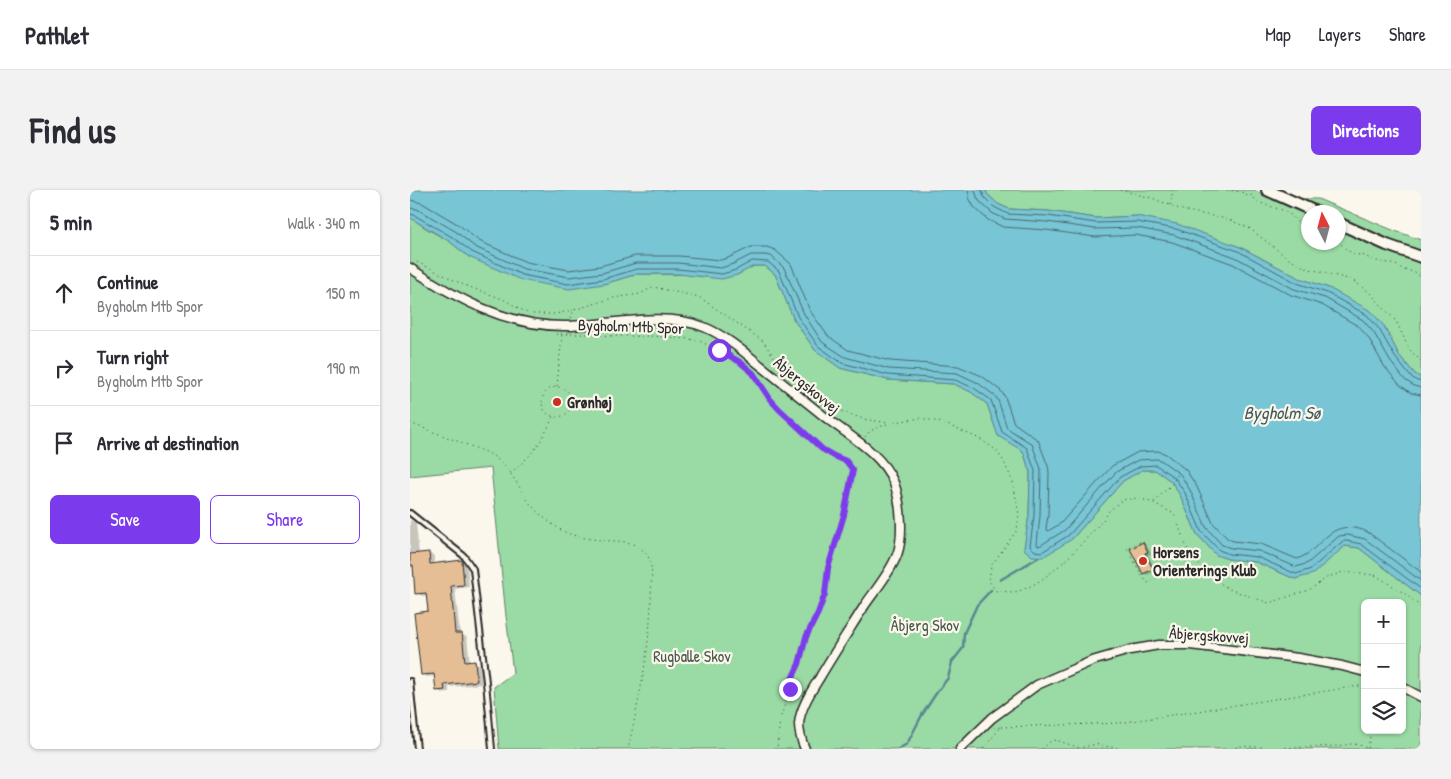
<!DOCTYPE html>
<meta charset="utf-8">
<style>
body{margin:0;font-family:"Patrick Hand",sans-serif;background:#f2f2f3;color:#2b2b33}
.controls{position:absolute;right:15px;bottom:15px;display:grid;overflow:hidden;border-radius:8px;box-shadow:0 1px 4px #0004}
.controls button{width:45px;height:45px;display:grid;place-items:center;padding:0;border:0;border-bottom:1px solid #e1e1e2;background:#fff;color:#2b2b33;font:25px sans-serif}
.compass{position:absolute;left:891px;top:15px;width:45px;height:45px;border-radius:50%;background:#fff;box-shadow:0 1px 4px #0004;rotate:354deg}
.stop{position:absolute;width:15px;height:15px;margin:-11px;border:4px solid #7c3aed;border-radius:50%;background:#fff}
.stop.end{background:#7c3aed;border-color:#fff;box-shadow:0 1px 5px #0008}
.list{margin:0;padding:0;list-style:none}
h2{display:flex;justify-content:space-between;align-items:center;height:65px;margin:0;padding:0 20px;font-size:21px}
h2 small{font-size:16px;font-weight:400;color:#7c7c81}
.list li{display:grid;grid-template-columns:32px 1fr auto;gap:15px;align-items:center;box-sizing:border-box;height:75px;padding:0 20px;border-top:1px solid #e1e1e2}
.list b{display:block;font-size:19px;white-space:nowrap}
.list p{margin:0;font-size:16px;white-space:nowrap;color:#7c7c81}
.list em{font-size:16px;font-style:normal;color:#7c7c81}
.actions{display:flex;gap:10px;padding:15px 20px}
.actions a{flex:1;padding:11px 0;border:1px solid #7c3aed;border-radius:8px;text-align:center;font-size:18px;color:#7c3aed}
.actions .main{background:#7c3aed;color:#fff}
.icon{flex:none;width:28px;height:28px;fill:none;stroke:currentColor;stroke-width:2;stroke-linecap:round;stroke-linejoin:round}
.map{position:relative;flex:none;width:1011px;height:559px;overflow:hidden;border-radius:8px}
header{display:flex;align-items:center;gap:30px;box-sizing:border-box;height:70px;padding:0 25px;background:#fff;border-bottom:1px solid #e1e1e2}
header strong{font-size:24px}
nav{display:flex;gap:28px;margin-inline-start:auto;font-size:18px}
.intro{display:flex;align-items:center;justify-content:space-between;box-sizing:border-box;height:120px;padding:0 30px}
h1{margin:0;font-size:35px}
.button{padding:12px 22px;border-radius:8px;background:#7c3aed;color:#fff;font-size:18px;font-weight:700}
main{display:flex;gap:30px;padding:0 30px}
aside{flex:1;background:#fff;border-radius:8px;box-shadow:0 1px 4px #0004}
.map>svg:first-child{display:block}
.green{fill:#9adaa4;stroke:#628268;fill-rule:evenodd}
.water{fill:#78c5d5;stroke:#598791}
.shadow{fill:#0003}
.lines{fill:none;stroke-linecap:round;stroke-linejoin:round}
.shore{stroke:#4a696f;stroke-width:1}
.stream{stroke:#598791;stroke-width:2.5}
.building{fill:#e5be96;stroke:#2b2b2b}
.service-casing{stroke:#2b2b2b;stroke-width:8}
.minor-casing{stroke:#2b2b2b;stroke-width:11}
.tertiary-casing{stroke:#2b2b2b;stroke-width:14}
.path{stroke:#2b2b2b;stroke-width:1;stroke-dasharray:1 4;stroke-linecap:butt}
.service{stroke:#fbf7ec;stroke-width:4}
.minor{stroke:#fbf7ec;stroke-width:8}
.tertiary{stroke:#fbf7ec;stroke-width:10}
.route{stroke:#7c3aed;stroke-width:6}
.poi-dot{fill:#c8321e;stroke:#fbf7ec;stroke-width:2}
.labels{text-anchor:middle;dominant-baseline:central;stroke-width:4.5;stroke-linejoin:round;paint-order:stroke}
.street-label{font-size:16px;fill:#2b2b2b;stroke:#fbf7ec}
.poi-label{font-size:16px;font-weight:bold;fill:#2b2b2b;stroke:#fbf7ec;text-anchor:start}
.park-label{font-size:16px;fill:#475749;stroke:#fbf7ec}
.water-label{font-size:18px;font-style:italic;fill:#42595e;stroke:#fbf7ec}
</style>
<header>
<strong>Pathlet</strong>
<nav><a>Map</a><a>Layers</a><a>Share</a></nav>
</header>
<div class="intro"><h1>Find us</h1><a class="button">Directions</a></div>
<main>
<aside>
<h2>5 min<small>Walk · 340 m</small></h2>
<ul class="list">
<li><svg class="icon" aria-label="ahead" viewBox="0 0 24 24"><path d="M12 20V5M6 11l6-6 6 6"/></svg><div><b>Continue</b><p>Bygholm Mtb Spor</p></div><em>150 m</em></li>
<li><svg class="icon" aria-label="right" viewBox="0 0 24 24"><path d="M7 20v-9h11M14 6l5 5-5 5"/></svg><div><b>Turn right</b><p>Bygholm Mtb Spor</p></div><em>190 m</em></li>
<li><svg class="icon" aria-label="arrive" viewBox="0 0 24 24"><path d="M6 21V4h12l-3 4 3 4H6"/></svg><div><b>Arrive at destination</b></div></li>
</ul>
<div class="actions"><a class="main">Save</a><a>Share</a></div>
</aside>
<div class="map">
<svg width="1011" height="559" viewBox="0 0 1011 559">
<rect width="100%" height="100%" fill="#fbf7ec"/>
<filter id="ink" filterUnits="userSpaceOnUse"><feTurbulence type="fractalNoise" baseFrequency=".02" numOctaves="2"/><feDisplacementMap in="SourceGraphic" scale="10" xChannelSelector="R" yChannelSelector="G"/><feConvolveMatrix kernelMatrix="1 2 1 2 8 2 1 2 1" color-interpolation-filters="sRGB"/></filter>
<g filter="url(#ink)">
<path class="green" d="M 576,0 L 844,0 L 860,8 L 908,9 L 980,39 L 1011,50 L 1011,188 L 1004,183 L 989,165 L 974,136 L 919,98 L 889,88 L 830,57 L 727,26 L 686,28 L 638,21 L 599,19 L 588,14 L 577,4 ZM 898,22 L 928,22 L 928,52 L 898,52 Z
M 0,27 L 17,39 L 39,51 L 59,67 L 194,94 L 227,84 L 327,85 L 344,76 L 355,76 L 365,84 L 384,130 L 405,160 L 430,178 L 478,190 L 544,194 L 561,202 L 577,214 L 588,245 L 613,261 L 620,282 L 619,325 L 614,359 L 662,349 L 713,291 L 732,280 L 746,280 L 761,291 L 770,305 L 787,344 L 806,365 L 818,369 L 846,372 L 885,389 L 903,383 L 935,356 L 949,358 L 1011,406 L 1011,559 L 89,559 L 84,497 L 103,483 L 96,426 L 81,278 L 0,286 ZM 955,413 L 992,413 L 992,540 L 955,540 Z"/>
<path class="water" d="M 0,0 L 576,0 L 577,4 L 588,14 L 599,19 L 638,21 L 686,28 L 727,26 L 767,34 L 830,57 L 889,88 L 919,98 L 961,121 L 974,136 L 989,165 L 1004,183 L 1011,188 L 1011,406 L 949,358 L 935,356 L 903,384 L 885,389 L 846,372 L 818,369 L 806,365 L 787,344 L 770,305 L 761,291 L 745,280 L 732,280 L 713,291 L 662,349 L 633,367 L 622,366 L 614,359 L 619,325 L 620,282 L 613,261 L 588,246 L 577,214 L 561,202 L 544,194 L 478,190 L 430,178 L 405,160 L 384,130 L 365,84 L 355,76 L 344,76 L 327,85 L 312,89 L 268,84 L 227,84 L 194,94 L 159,99 L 111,90 L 59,67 L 39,51 L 2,29 L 0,27 Z"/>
<path class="shadow" d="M 0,330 L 6,333 L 9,364 L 18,363 L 24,366 L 24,374 L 52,372 L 57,375 L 59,397 L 45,399 L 50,444 L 57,447 L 60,473 L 65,472 L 70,475 L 72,494 L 39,497 L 39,502 L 32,503 L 27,500 L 26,486 L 17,487 L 12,484 L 19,423 L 17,405 L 12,406 L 7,403 L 4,377 L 0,378 Z
M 733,354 L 737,356 L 741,364 L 738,365 L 746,381 L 737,385 L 734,383 Z"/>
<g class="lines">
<path class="shore" d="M 558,0 L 559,8 L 564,17 L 578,30 L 593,37 L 636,40 L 685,47 L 726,45 L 762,52 L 823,74 L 881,105 L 912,115 L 948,136 L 958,147 L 974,176 L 990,195 L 1001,203 L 1011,205
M 565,0 L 567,7 L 570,12 L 582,23 L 595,29 L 637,32 L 685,39 L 727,38 L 764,45 L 825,67 L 884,99 L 915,108 L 953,130 L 964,143 L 980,171 L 995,190 L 1004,196 L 1011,198
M 572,0 L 574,7 L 584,17 L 598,24 L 638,26 L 686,33 L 727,32 L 766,39 L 828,61 L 887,93 L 917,103 L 957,125 L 969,139 L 985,167 L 1000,186 L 1007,191 L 1011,191
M 0,10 L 12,13 L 49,35 L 69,51 L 116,72 L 159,80 L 190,76 L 225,66 L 269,66 L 311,70 L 320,67 L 341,57 L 357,57 L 365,60 L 381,74 L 400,121 L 418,146 L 438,160 L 480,171 L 548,176 L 572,186 L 591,201 L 595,207 L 604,233 L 628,250 L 638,276 L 639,282 L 638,326 L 636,338 L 638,341 L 650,334 L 702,276 L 728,262 L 748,261 L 756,264 L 776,280 L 787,297 L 803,333 L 817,348 L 823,351 L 851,354 L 887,369 C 909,362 917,333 944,338 C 950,339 954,340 959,343 L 1011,382
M 0,18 L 7,19 L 45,41 L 65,57 L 114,79 L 159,87 L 192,83 L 226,73 L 268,73 L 311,78 L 323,74 L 341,65 L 355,65 L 361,66 L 374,78 L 394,124 L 412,152 L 435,167 L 479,179 L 547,183 L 568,193 L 585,206 L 588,210 L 597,238 L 622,254 L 631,279 L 630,326 L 627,353 L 628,356 L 631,355 L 655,340 L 706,282 L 728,270 L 747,269 L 752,271 L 770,284 L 780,300 L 796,337 L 812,355 L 821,358 L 849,361 L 886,377 L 898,373 L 929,346 L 938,345 L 955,349 L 1011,391
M 0,24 L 4,25 L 42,47 L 62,62 L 112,85 L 158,94 L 193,89 L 227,79 L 268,79 L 312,84 L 326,80 L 342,71 L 358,72 L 369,81 L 388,127 L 408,156 L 432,173 L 478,185 L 545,190 L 564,198 L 581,210 L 592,242 L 617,258 L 625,281 L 624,326 L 620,356 L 625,361 L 632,362 L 659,345 L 710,287 L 731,276 L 746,275 L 765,288 L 775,303 L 791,341 L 809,360 L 819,364 L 847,367 L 886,384 L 901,379 L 933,351 L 937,351 L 951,354 L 1011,399"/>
<path class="stream" d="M 590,390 L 629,367
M 488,559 L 497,554 L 512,525 L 527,502 L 538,488 L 542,472 L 553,458 L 554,443 L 567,415 L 581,400"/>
</g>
<path class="building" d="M 733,352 L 738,362 L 735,363 L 743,379 L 733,384 L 720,359 Z
M 19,362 L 20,374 L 52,370 L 54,395 L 41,396 L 45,443 L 52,443 L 55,472 L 65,471 L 67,491 L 34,495 L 35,500 L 26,501 L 24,484 L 11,485 L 4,423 L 18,421 L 16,403 L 5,404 L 3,375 L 0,375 L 0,364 Z"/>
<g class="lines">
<defs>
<path id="service" d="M 0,323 L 54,366 L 63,379 L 76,492 L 82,559
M 0,491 L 7,559"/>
<path id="minor" d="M 0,78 C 47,109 97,136 154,136 C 198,136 251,120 294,137 C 314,145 333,161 350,175 C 370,191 390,207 410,223 C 435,244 471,261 484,293 C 491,312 494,346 487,365 C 480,383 466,399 455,415 C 440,439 424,463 410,487 C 402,500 390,518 389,534 C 389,541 392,552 395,559
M 992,497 L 1011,507
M 550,559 L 582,528 L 627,495 L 682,471 L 720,460 L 749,455 L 780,455 L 888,468 L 932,476 L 955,482"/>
<path id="tertiary" d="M 857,0 L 906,22
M 928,33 L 977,55 L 1011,67"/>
</defs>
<use href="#service" class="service-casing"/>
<use href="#minor" class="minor-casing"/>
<use href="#tertiary" class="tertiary-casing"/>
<path class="path" d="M 710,0 L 742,8 L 772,20 L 817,29 L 839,38 L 879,69 L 896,78 L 942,90 L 959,102 L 986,131 L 999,159 L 1011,171
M 822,0 L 834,3 L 839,6 L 842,5 L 847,12 L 872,20 L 881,25 L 888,33 L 898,35
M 760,15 L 763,0
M 928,51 L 937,60 L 943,64 L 955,66 L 962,70 L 984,74 L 994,80 L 1005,82 L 1011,87
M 7,72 L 54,95 L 93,109 L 119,124
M 123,124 L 146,124 L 163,120
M 160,128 L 164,120 L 203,108 L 230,104 L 243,97 L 289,107 L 353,151 L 375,183 L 381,189
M 146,144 L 180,144 L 202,146 L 240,146 L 279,149 L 292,152 L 330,172 L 343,183 L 360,209 L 386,236 L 412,259 L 423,266 L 436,271 L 443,280 L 434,325 L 418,378 L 415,404 L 408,423 L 396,447 L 389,474 L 381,491 L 380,499 L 370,529 L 367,559
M 147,196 L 152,145
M132 212a15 15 0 1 1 30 0a15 15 0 1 1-30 0Z
M 405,208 L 415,215 L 453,229 L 479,233 L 511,228 L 533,233 L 570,249 L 586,260 L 593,270 L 603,292 L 609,325 L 607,340 L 581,376 L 579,391 L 586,401 C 593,401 603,403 609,401 C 643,389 671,354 695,328 L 699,321 L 712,310 L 728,308 L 744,313 L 764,324 L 777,358 L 795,383 L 819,399 L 859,413 L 899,400 L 918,387 L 933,382 L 965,385 L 994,403 L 1011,417
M 0,233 L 76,262 C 100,274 106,295 122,316 C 129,324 139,332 148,338 C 159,346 178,349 191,350 C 204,352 217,349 228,357 C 234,360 238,365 240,371 C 243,383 241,397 241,409 C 240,460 229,509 218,559
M 455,247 L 460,241 L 477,234
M 100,283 C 123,265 131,253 143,227
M 744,312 L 761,295 L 768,284
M 730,352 L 717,358 L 732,386 L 738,393 C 745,389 755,382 764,382 C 777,382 777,395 795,384
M 380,500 L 388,508
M 591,537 L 710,533 L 955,495
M 573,559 L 591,537 L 584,538
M 632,559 L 641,551 L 646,550 L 670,558 L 686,554 L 691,556 L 706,557 L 709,559
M 821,559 L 830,556 L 863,558 L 931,556 C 942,553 948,553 958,559 L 961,540"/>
<use href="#service" class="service"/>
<use href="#minor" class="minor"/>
<use href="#tertiary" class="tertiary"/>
</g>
</g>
<g class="lines" filter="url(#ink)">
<path class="route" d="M 309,160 L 330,172 L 343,183 L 360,209 L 369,219 L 412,259 L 424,266 L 436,271 L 443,280 L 434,325 L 418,378 L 415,404 L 408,423 L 396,447 L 389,474 L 381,491 L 380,499"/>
</g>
<g class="poi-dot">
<circle cx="147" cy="212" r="5"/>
<circle cx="733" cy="371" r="5"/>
</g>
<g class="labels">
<g class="street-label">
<text transform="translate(221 136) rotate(2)">Bygholm Mtb Spor</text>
<text transform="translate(397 195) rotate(39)">Åbjergskovvej</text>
<text transform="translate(799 445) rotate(4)">Åbjergskovvej</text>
</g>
<g class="poi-label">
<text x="157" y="212">Grønhøj</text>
<text x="743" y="362">Horsens<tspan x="743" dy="18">Orienterings Klub</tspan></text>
</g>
<g class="park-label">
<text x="515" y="435">Åbjerg Skov</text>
<text x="282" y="466">Rugballe Skov</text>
</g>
<g class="water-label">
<text x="872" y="222">Bygholm Sø</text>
</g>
</g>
</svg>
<div class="controls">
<button>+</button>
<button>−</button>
<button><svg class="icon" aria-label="layers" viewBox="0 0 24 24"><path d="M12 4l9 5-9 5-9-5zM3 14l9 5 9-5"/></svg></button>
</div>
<svg class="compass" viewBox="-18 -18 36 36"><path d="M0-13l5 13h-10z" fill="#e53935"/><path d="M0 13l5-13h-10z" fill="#7c7c81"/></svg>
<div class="stop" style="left:309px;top:160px"></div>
<div class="stop end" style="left:380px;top:499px"></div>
</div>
</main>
